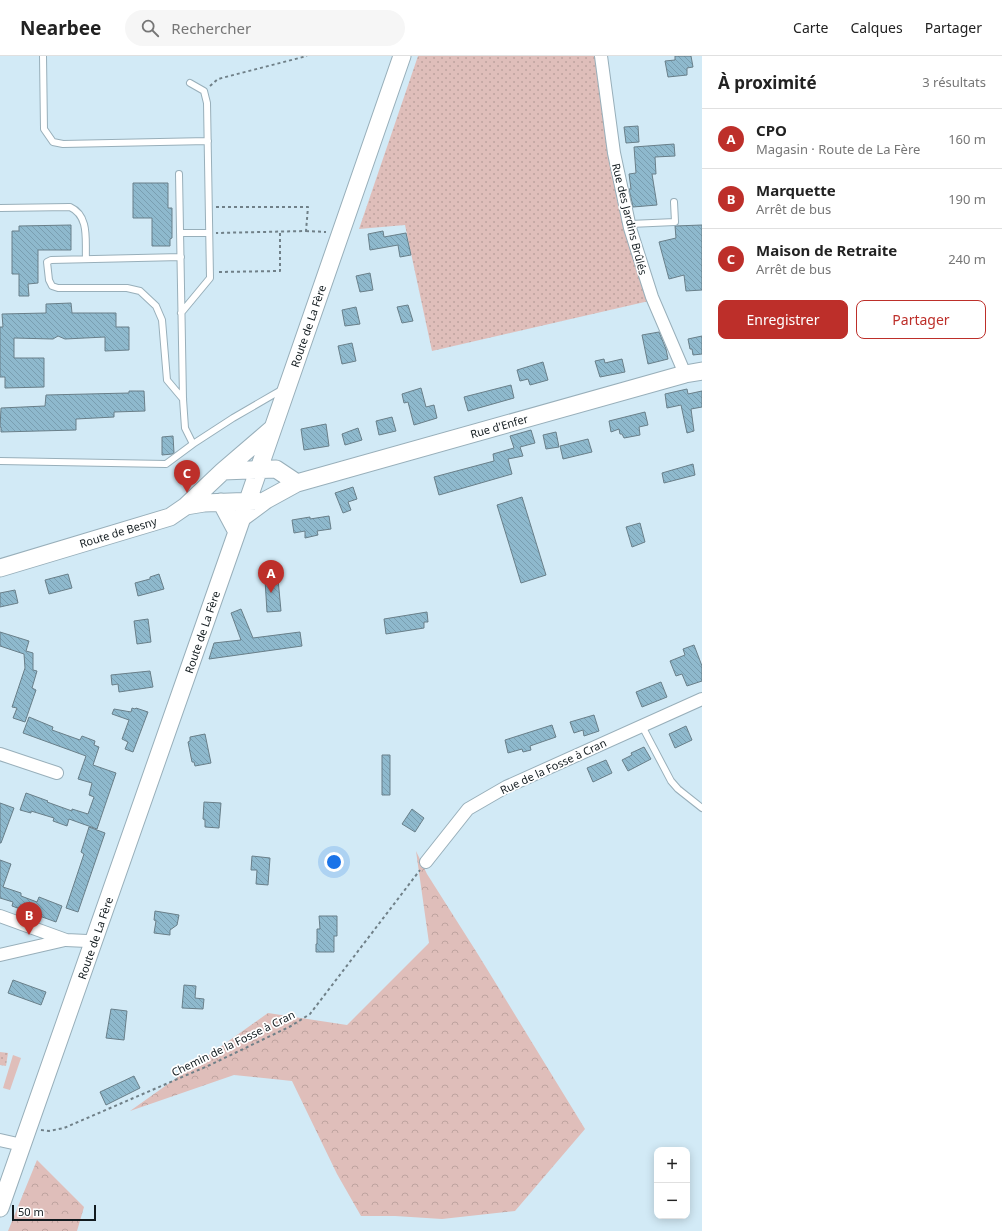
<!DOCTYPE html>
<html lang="fr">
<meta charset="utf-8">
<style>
body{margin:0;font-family:"Noto Sans",sans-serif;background:#f6f6f6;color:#222}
.controls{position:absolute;right:12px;bottom:12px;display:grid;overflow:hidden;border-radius:8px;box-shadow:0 2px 10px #0003}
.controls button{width:36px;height:36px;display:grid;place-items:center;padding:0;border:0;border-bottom:1px solid #e0e0e0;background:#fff;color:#222;font:20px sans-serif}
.scale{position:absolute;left:12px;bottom:10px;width:84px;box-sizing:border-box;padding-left:4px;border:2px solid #121b1f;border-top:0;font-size:11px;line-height:14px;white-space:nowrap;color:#121b1f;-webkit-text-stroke:3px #fff;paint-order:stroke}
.you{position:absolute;left:334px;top:806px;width:14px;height:14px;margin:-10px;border:3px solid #fff;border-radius:50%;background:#1a73e8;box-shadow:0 0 0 6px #1a73e833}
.badge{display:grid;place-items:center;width:26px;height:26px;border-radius:50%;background:#bd2f2a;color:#fff;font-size:13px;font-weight:700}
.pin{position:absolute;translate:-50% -33px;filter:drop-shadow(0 1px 2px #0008)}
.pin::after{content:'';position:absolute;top:21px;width:14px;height:12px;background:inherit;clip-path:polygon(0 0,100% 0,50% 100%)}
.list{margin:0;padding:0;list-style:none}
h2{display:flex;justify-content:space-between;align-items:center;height:52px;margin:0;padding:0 16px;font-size:17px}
h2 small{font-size:13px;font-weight:400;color:#767676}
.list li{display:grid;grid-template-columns:26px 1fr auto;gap:12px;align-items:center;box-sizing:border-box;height:60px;padding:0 16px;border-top:1px solid #e0e0e0}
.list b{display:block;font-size:15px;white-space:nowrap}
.list p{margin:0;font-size:13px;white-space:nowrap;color:#767676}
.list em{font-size:13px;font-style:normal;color:#767676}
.actions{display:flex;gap:8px;padding:12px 16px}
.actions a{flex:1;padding:9px 0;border:1px solid #bd2f2a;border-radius:8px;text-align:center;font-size:14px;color:#bd2f2a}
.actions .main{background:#bd2f2a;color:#fff}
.icon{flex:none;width:22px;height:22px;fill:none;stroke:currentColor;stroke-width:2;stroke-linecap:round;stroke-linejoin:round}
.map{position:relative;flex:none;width:702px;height:1175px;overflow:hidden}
header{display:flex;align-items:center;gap:24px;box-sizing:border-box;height:56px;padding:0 20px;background:#fff;border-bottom:1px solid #e0e0e0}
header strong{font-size:19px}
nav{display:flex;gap:22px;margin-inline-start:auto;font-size:14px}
.search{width:280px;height:36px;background:#f6f6f6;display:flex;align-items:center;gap:10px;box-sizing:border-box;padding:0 14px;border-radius:22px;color:#767676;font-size:15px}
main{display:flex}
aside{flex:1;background:#fff}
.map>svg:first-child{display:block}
.grass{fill:#dfbeba}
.forest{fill:url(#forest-crowns)}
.park{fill:url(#park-dots)}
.building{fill:url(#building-back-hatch);stroke:#697f89}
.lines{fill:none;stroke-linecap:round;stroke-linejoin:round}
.lane-casing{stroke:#98afba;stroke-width:8}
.street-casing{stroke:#98afba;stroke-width:14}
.secondary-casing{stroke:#98afba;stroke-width:19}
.path{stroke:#708088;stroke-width:2;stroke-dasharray:3 3;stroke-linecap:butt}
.lane{stroke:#fff;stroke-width:6}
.street{stroke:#fff;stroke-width:12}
.secondary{stroke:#fff;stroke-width:17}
.labels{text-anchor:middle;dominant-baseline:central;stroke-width:3.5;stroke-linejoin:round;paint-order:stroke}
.street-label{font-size:11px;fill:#121b1f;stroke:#fff}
</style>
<header>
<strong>Nearbee</strong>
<div class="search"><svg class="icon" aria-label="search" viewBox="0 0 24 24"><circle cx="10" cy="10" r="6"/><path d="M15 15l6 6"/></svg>Rechercher</div>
<nav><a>Carte</a><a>Calques</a><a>Partager</a></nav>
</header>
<main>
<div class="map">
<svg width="702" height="1175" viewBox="0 0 702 1175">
<defs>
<pattern id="forest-crowns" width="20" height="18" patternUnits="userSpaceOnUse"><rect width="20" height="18" fill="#dfbeba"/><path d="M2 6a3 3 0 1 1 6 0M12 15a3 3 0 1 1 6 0" fill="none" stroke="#bea39f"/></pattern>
<pattern id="park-dots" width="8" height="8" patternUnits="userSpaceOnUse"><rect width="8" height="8" fill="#dfbeba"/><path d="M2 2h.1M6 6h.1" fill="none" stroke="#bea39f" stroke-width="1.8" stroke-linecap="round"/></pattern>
<pattern id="building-back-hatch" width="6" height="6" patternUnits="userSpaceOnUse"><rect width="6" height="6" fill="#8eb9cd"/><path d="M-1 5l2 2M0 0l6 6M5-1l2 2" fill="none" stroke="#799eb0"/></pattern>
</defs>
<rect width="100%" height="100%" fill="#d2eaf6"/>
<path class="grass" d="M 13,999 L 21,1002 L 10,1034 L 3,1032 Z"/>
<path class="forest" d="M 416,795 L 427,818 L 479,900 L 585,1073 L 515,1155 L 442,1163 L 395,1160 L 361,1160 L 337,1118 L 292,1025 L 234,1019 L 130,1055 L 268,957 L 347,969 L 429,887 Z
M 37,1104 L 84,1151 L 77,1175 L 8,1175 Z"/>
<path class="park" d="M 418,0 L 597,0 L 617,144 L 649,245 L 432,295 L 405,169 L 359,173 Z
M 0,996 L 8,997 L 6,1010 L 0,1009 Z"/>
<path class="building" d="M 675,0 L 691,0 L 693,11 L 687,12 L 687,19 L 668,21 L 665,5 L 675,4 Z
M 638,70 L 639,86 L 626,87 L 624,71 Z
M 674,88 L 675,100 L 655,101 L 656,118 L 652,118 L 657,149 L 633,151 L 629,133 L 631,133 L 629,118 L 636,117 L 634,91 Z
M 133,127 L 168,127 L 168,152 L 172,152 L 172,182 L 170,183 L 170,190 L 152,190 L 152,162 L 133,162 Z
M 71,169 L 71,194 L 38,194 L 38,227 L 28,228 L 29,240 L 19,240 L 19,218 L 12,218 L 12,175 L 19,175 L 19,170 Z
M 702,169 L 702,234 L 686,235 L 684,219 L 669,223 L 659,186 L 676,182 L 675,170 Z
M 383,175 L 384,181 L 406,177 L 411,199 L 400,201 L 398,189 L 370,194 L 368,178 Z
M 370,217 L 373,234 L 360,236 L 356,220 Z
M 71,247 L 72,257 L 116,257 L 116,271 L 129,271 L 129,294 L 105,295 L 105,281 L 65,283 L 58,280 L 53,283 L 14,282 L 14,302 L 44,302 L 44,331 L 5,332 L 5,321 L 0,321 L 0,271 L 3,271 L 2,258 L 46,257 L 46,248 Z
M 408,249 L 413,265 L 402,267 L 397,251 Z
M 356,251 L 360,268 L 345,270 L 342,254 Z
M 659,276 L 666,293 L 668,303 L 648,308 L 642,279 Z
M 702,280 L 702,298 L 693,299 L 692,293 L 690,293 L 688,283 Z
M 352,287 L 356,305 L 342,308 L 338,290 Z
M 604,303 L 605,307 L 622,303 L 625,316 L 600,321 L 595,305 Z
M 543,306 L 548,324 L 530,329 L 528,323 L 520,325 L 517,314 Z
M 511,329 L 514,342 L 468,355 L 464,341 Z
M 421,332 L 426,351 L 434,349 L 437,362 L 414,369 L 408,346 L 404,347 L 402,338 Z
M 687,333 L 688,338 L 702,335 L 702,351 L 691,353 L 694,375 L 687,377 L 681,349 L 667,352 L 665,338 Z
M 129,335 L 144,335 L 145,355 L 114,356 L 114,361 L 76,363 L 76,374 L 1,376 L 1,371 L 0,371 L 1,352 L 45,350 L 46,339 L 129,337 Z
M 645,356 L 648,369 L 639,371 L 640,379 L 624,382 L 622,378 L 620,378 L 619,373 L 611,376 L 609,365 Z
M 392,361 L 396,375 L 379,379 L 376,365 Z
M 326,368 L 329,390 L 304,394 L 301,373 Z
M 358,372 L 362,384 L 345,389 L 342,378 Z
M 531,374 L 535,387 L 520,391 L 523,400 L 508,403 L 512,418 L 439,439 L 434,421 L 494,405 L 493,398 L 514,392 L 510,380 Z
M 556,376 L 559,391 L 546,393 L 543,379 Z
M 173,380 L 174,397 L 172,398 L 162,399 L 162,381 Z
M 588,383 L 592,396 L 563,403 L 560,390 Z
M 693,408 L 695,419 L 664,427 L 662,417 Z
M 353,431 L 357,443 L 348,446 L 351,454 L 343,457 L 335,437 Z
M 522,441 L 546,519 L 521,527 L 497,449 Z
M 329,460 L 331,473 L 317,475 L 318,479 L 305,482 L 305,475 L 294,477 L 292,464 L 310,461 L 310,463 Z
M 640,467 L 645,486 L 632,491 L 626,471 Z
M 68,518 L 72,532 L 49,538 L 45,524 Z
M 159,518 L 164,533 L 138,540 L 135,527 L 150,523 L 150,521 Z
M 278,523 L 281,555 L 267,556 L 265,524 Z
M 15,534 L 18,547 L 0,551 L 0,537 Z
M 241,553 L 253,582 L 300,576 L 302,590 L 209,603 L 214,587 L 241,584 L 231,557 Z
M 427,556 L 428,566 L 424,566 L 424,572 L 386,578 L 384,563 Z
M 148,563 L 151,586 L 137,588 L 134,565 Z
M 0,576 L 29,585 L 26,595 L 33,597 L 33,614 L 37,615 L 32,632 L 36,634 L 25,666 L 13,662 L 17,652 L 12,651 L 25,612 L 24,598 L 0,590 Z
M 694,589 L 702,610 L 702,625 L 687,630 L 682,618 L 676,620 L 670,605 L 685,599 L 683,593 Z
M 150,615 L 153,631 L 119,636 L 118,628 L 112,629 L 111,619 Z
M 661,626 L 667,641 L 642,651 L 636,636 Z
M 132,652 L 135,653 L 136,652 L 148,656 L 133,696 L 125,693 L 128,686 L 122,683 L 129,664 L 112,658 L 114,653 L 131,656 Z
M 594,659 L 599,675 L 584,680 L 583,674 L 574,677 L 570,666 Z
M 29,661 L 53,671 L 52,674 L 80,684 L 82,680 L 95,685 L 94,689 L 99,691 L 93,709 L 116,717 L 97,773 L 69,763 L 67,770 L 53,765 L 54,762 L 31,755 L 31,757 L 20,754 L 26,737 L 48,745 L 47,746 L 72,755 L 72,753 L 88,758 L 94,741 L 89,739 L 92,727 L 78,723 L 86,700 L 23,677 Z
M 552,669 L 556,681 L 530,690 L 531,694 L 523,696 L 522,693 L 508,697 L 505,684 Z
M 686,670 L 692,684 L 675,692 L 669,678 Z
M 205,678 L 211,707 L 195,710 L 194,706 L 192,706 L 188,686 L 190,685 L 190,681 Z
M 644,691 L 651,703 L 628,715 L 622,704 L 632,699 L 631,697 Z
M 382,699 L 390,699 L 390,739 L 382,739 Z
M 606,704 L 612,717 L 593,726 L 587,712 Z
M 204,746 L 221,747 L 219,772 L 205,771 L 205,764 L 203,763 Z
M 0,747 L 14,752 L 1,787 L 0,787 Z
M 412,753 L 424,762 L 415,776 L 402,768 Z
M 89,771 L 105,777 L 78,856 L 66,852 L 84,798 L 81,796 Z
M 252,800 L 270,802 L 268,829 L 256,828 L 257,814 L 251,814 Z
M 0,804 L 11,808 L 3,831 L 21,837 L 21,840 L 37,846 L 39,841 L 62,850 L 56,866 L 12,850 L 13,846 L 0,842 Z
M 155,855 L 179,859 L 177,869 L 170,874 L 170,879 L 154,877 L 156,865 L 154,864 Z
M 319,860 L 337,860 L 337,880 L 334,880 L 334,896 L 316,896 L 316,888 L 317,888 L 317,873 L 320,873 Z
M 13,924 L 46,936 L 41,949 L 8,937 Z
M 184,929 L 196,930 L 195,942 L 204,943 L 203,953 L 182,952 Z
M 111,953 L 127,955 L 124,984 L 106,982 Z
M 134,1020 L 140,1032 L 106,1049 L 100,1036 Z"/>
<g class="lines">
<defs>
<path id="lane" d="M 43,0 L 44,73 L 53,86 L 63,88 L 208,85
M 179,118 L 183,343 L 185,372 L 193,388 L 233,362 L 283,333
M 0,152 L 70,151 C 90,160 85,185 86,203
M 630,168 L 675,166 L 674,146
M 180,177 L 209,177
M 181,201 L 51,204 L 47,206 L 49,224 L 52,230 L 58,232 L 127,232 L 140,235 L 156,250 L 162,264 L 167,324 L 183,343
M 181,257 L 210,222 L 207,47 L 204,35 L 190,27
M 0,405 L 166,408 L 193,388
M 642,670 L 671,725 L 678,733 L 702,752"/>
<path id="street" d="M 601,0 L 614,97 L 630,172 L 652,241 L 685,318
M 0,698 L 57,717
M 426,806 L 468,753 L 506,731 L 702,643
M 0,860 L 66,884 L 87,885 L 93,887
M 0,899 L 65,884
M 0,1084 L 22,1089"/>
<path id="secondary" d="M 223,415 L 276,413 L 297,427
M 221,446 L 237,476
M 186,450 L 204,447 L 257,445
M 243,461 L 266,444 L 297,427 L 685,318 L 702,315
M 0,512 L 170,461 L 186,450 L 223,415 L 273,372
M 0,1152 L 237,476 L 402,0"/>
</defs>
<use href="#lane" class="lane-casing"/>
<use href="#street" class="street-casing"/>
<use href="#secondary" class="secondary-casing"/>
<path class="path" d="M 210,30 L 218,23 L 307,0
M 216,151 L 308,151 L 306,175 L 216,177
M 306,175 L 326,176
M 219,216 L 280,215 L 280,176
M 41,1074 L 49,1075 L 64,1072 L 210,1009 L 291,970 L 310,958 L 420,814"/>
<use href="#lane" class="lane"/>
<use href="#street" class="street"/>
<use href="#secondary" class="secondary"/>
</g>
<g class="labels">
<g class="street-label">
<text transform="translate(630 163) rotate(76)">Rue des Jardins Brûlés</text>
<text transform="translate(308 270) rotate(-71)">Route de La Fère</text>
<text transform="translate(499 370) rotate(-16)">Rue d'Enfer</text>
<text transform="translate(118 476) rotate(-17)">Route de Besny</text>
<text transform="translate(202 576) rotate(-71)">Route de La Fère</text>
<text transform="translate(553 710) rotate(-25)">Rue de la Fosse à Cran</text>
<text transform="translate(95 882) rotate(-71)">Route de La Fère</text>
<text transform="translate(233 987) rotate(-26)">Chemin de la Fosse à Cran</text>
</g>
</g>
</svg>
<div class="controls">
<button>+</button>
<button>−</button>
</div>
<div class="scale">50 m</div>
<div class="you"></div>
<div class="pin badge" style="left:271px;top:537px">A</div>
<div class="pin badge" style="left:29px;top:879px">B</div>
<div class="pin badge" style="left:187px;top:437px">C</div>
</div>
<aside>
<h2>À proximité<small>3 résultats</small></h2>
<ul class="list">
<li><span class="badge">A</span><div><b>CPO</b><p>Magasin · Route de La Fère</p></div><em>160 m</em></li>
<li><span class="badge">B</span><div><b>Marquette</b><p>Arrêt de bus</p></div><em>190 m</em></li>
<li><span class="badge">C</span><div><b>Maison de Retraite</b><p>Arrêt de bus</p></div><em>240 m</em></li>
</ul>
<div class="actions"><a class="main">Enregistrer</a><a>Partager</a></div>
</aside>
</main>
